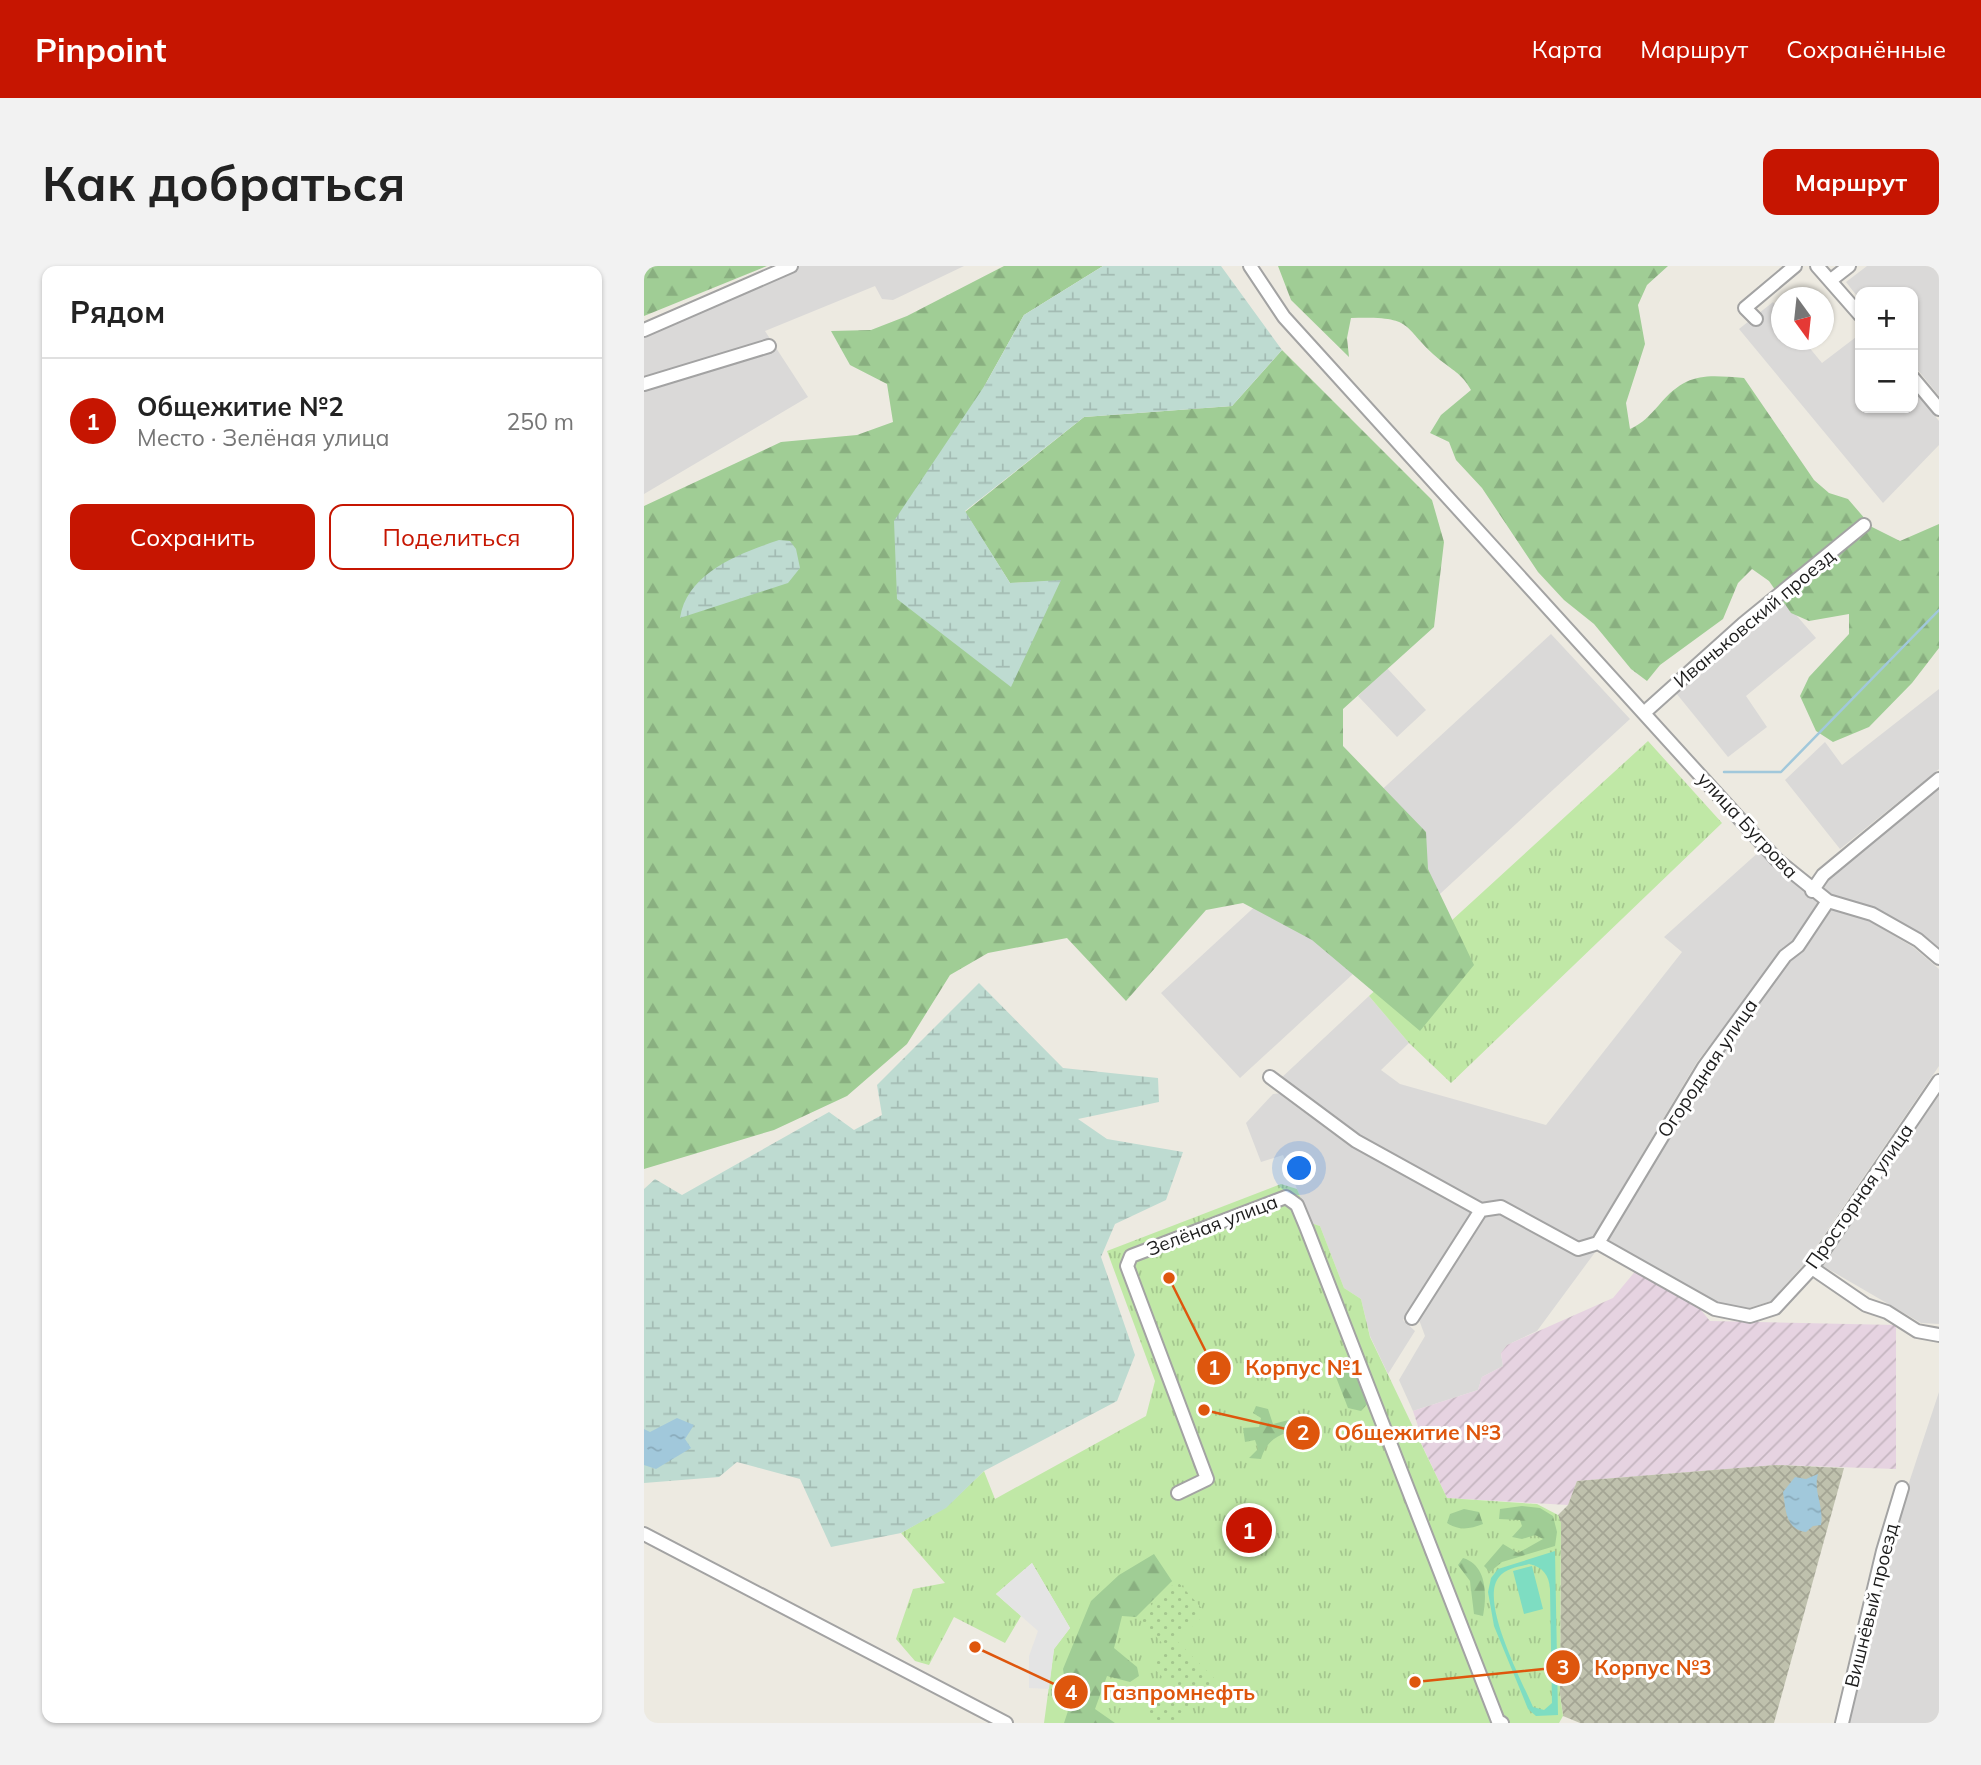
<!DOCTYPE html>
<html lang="ru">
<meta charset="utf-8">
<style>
body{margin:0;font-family:Mulish,sans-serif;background:#f2f2f2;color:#222}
.controls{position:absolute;right:21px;top:21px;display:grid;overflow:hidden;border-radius:14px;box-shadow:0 2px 5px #0004}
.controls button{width:63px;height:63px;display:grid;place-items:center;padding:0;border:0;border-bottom:2px solid #e0e0e0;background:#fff;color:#222;font:35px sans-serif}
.compass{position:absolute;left:1127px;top:21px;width:63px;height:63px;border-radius:50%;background:#fff;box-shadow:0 2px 5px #0004;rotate:165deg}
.you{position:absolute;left:656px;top:903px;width:24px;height:24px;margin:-18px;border:5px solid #fff;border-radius:50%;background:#1a73e8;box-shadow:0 0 0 10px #1a73e833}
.badge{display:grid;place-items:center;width:46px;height:46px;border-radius:50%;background:#c61501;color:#fff;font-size:23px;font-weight:700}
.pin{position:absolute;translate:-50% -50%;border:4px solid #fff;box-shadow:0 2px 7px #0006}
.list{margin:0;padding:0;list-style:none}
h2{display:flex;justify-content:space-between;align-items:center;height:91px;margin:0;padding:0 28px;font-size:30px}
h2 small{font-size:23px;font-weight:400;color:#767676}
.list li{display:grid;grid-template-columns:46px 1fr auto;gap:21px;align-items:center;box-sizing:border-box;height:126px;padding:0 28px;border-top:2px solid #e0e0e0}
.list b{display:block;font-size:26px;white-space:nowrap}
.list p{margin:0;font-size:23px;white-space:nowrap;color:#767676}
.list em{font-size:23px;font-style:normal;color:#767676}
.actions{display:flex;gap:14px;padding:21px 28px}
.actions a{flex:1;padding:16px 0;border:2px solid #c61501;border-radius:14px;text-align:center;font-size:24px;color:#c61501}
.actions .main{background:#c61501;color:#fff}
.map{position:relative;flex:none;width:1295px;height:1457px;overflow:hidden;border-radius:14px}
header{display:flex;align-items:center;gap:42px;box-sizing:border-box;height:98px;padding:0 35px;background:#c61501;color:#fff}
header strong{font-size:33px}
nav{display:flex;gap:38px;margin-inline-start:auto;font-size:24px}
.intro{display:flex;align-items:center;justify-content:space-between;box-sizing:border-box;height:168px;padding:0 42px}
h1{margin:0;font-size:49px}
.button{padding:18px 32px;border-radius:14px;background:#c61501;color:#fff;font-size:24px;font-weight:700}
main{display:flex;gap:42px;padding:0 42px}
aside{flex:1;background:#fff;border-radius:14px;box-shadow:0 2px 5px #0004}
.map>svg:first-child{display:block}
.residential{fill:#dad9d8}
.industrial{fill:url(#industrial-furrows)}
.construction{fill:url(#construction-cross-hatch)}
.grass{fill:url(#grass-tufts)}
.forest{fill:url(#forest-firs)}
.wetland{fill:url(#wetland-marsh)}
.garden{fill:url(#garden-dots)}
.pitch{fill:#7eddc2;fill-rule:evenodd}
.parking{fill:#e4e4e4}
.water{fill:url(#water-ripples)}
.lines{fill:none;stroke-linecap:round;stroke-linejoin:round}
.stream{stroke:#a1c8db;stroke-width:2.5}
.minor-casing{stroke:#a3a3a3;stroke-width:16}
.minor{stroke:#fff;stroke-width:12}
.labels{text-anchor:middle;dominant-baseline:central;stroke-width:6;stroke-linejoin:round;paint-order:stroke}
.street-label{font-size:19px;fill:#1c1c1c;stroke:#fff}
.leader{fill:none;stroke:#de560d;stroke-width:2.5}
.callout-dot{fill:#de560d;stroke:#fff;stroke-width:2.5}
.mark-label{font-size:21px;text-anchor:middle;font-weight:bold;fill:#fff}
.callout-label{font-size:21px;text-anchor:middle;font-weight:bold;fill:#de560d;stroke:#fff;stroke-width:6;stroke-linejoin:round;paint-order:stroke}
</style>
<header>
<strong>Pinpoint</strong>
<nav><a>Карта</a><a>Маршрут</a><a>Сохранённые</a></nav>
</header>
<div class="intro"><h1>Как добраться</h1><a class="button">Маршрут</a></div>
<main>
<aside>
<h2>Рядом<small></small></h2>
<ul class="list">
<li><span class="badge">1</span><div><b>Общежитие №2</b><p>Место · Зелёная улица</p></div><em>250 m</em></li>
</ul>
<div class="actions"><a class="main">Сохранить</a><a>Поделиться</a></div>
</aside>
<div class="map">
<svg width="1295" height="1457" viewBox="0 0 1295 1457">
<defs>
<pattern id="industrial-furrows" width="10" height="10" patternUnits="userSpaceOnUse" patternTransform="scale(1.75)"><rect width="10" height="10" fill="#e6d3e1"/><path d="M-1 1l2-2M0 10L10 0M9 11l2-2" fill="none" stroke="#c5b5c0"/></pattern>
<pattern id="construction-cross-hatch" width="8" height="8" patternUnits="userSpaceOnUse" patternTransform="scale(1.75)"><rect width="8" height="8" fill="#bfc1ad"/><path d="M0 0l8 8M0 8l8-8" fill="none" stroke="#a4a594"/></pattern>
<pattern id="grass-tufts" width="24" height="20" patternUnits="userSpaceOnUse" patternTransform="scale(1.75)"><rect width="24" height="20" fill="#c0e8a6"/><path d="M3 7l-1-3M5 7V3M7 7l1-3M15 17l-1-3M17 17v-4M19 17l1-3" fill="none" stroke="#a4c68e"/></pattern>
<pattern id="forest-firs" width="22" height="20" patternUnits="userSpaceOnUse" patternTransform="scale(1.75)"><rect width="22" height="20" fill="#a0cd95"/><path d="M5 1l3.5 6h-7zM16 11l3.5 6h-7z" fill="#89af80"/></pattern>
<pattern id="wetland-marsh" width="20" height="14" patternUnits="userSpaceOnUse" patternTransform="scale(1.75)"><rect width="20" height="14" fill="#bedbd1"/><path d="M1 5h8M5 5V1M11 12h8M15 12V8" fill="none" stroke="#a3bbb3"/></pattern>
<pattern id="garden-dots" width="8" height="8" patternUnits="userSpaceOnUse" patternTransform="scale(1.75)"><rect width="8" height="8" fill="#c0e8a6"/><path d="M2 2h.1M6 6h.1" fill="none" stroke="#a4c68e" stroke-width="1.8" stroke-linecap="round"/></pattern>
<pattern id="water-ripples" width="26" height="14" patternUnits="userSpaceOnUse" patternTransform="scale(1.75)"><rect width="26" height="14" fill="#a1c8db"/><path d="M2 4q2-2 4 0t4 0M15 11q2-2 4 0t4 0" fill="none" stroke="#8aabbb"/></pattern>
</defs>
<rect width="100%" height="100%" fill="#edeae1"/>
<path class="residential" d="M 156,0 L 320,0 L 249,34 L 238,33 L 231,20 L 121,65 L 164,131 L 0,228 L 0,67 Z
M 1223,0 L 1295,0 L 1295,130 L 1269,98 L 1269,26 L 1216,26 L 1216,34 L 1202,16 Z
M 1129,36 L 1137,46 L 1138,74 L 1159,74 L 1178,97 L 1216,68 L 1216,142 L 1269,142 L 1269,123 L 1295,155 L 1295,179 L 1239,237 L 1095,63 Z
M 1140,335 L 1172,372 L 1102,430 L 1123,461 L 1084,491 L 1032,427 Z
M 907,368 L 986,453 L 596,812 L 517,727 Z
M 743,402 L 782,444 L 753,471 L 714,430 Z
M 1295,423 L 1295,503 L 1196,583 L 1141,514 L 1181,476 L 1198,499 Z
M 1295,519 L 1295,682 L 1278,668 L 1180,626 L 1180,613 Z
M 1117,584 L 1145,612 L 1180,638 L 1153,676 L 1136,689 L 1053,796 L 947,974 L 932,977 L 857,937 L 833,938 L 714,870 L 635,814 L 725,730 L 765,777 L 737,804 L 756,818 L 902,859 L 1038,686 L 1020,671 Z
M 1189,641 L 1225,655 L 1269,681 L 1295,703 L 1295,800 L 1161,997 L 1127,1035 L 1105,1042 L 1073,1038 L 963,973 L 1066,806 L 1144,696 L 1160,685 Z
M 639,827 L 832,948 L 759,1054 L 771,1065 L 744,1108 L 726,1070 L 717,1033 L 700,1022 L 676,960 L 667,957 L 639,889 L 617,896 L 602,857 L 629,828 Z
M 1295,829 L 1295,1058 L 1277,1057 L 1179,1000 Z
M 854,945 L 933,988 L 952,985 L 893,1065 L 863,1079 L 857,1087 L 859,1100 L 838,1111 L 834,1124 L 769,1145 L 755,1114 L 781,1070 L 774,1051 L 842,946 Z
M 1295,1126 L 1295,1457 L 1201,1457 L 1248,1268 Z"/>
<path class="industrial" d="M 994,1002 L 1047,1032 L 1066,1055 L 1252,1059 L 1252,1203 L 1132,1199 L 933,1215 L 924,1239 L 803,1232 L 770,1162 L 774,1160 L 769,1145 L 834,1124 L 838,1111 L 859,1100 L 857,1087 L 863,1079 L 969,1032 Z"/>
<path class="construction" d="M 1132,1199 L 1200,1202 L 1130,1457 L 936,1457 L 919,1450 L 916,1428 L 917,1258 L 914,1249 L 924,1239 L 933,1215 Z"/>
<path class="grass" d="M 1004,475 L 1078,557 L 807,817 L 765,777 L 725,730 Z
M 637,918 L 653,923 L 667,957 L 676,960 L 700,1022 L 717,1033 L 726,1071 L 803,1232 L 893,1238 L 914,1249 L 917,1257 L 916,1428 L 919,1450 L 915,1457 L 400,1457 L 410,1383 L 426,1362 L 388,1297 L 352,1328 L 377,1350 L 361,1377 L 310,1351 L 285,1399 L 271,1395 L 252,1373 L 269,1323 L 301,1317 L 257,1267 L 302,1241 L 340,1205 L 351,1233 L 502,1150 L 511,1115 L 463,985 Z"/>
<path class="forest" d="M 0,0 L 123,0 L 0,50 Z
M 360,0 L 459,0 L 380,49 L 341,119 L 253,333 L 417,315 L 366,317 L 321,246 L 440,151 L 588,140 L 638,84 L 788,234 L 800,276 L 790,361 L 699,443 L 699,480 L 782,566 L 784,603 L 830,699 L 776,765 L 668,674 L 599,637 L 562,644 L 482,735 L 423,672 L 344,687 L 306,709 L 263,778 L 203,830 L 130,864 L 0,903 L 0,240 L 137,176 L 213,169 L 249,156 L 243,118 L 206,99 L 187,65 L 227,64 L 263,50 Z
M 634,0 L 1024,0 L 1003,19 L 994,39 L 1001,78 L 982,137 L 986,163 C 999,157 1005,150 1015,139 C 1043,106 1061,109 1100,112 L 1170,214 L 1185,227 L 1204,233 L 1228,261 L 1256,275 L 1295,258 L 1295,382 L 1268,417 L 1225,461 L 1189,476 L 1172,465 L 1156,430 L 1165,411 L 1205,368 L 1205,348 L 1165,355 L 1147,347 L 1125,315 L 1108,303 L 1094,317 L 1079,353 L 1016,399 L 1003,415 L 987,403 L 950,358 L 920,334 L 894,306 L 838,222 L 812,194 L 805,176 L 786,167 L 797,149 L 827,124 C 819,110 813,107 800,97 C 754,61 776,50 707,52 L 703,72 L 705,91 L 647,34 Z
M 704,1093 L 711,1096 L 726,1135 L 717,1145 L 704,1142 L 690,1106 L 691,1099 Z
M 612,1140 L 624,1143 L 629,1158 L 664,1149 L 664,1158 C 642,1169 625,1167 617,1193 L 605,1192 L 614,1183 L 611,1174 L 601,1176 L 599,1162 L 615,1161 L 617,1152 L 609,1147 Z
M 878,1240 L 896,1242 L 909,1250 L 913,1266 L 911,1280 L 858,1296 L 846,1306 L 840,1300 L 859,1278 L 874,1287 L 899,1273 L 891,1269 L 878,1273 L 868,1271 L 878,1260 L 876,1254 L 855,1253 L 856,1243 Z
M 820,1243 L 835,1246 L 839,1258 C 826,1263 815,1265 803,1257 L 806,1248 Z
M 510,1288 L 528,1315 L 492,1351 L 478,1350 L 470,1382 L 493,1401 L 495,1410 L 486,1416 L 463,1410 L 451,1443 L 471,1457 L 420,1457 L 425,1442 L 419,1403 L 447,1335 L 475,1309 Z
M 819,1292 C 843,1299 843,1329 839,1350 L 830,1348 L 826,1315 L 814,1299 Z"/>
<path class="wetland" d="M 459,0 L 577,0 L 638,84 L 588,140 L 440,151 L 321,245 L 366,317 L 417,314 L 367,421 L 253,333 L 250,255 L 341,119 L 380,49 Z
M 135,274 L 146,275 L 152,283 L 156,302 L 144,317 L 36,352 C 43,306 97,287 135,274 Z
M 335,717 L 419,802 L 514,812 L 515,836 L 434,853 L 463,873 L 539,886 L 522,934 L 471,958 L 457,991 L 491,1089 L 473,1135 L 340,1205 L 302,1242 L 257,1267 L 187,1281 L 156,1213 L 93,1196 L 75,1211 L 0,1217 L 0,923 L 11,913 L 38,929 L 185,846 L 210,864 L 238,849 L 233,819 Z"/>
<path class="garden" d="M 533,1315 L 562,1347 L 533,1375 L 575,1417 L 533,1457 L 515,1457 L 502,1443 L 527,1420 L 506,1398 L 523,1382 L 494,1352 Z"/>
<path class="pitch" d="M 911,1285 L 914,1449 L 892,1450 L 884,1443 L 850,1360 L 844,1326 L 847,1312 L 854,1303 ZM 885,1298 C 899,1301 905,1309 906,1323 L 908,1437 L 900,1444 L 889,1441 C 878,1415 835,1335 855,1311 C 862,1302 875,1301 885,1298 Z
M 888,1300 L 899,1343 L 880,1348 L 869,1305 Z"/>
<path class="parking" d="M 388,1297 L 426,1362 L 410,1383 L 405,1423 L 385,1422 L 385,1390 L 394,1365 L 352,1328 Z"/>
<path class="water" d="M 33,1152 L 50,1159 L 41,1173 L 47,1182 L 12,1203 L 0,1199 L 0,1163 L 6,1166 Z
M 1174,1208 C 1169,1226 1180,1239 1177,1259 L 1169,1260 L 1162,1266 C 1141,1263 1142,1244 1139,1226 L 1151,1211 L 1162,1213 Z"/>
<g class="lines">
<path class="stream" d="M 1080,506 L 1137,506 L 1295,344"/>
<defs>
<path id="minor" d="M 606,0 L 640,51 L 1133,594 L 1184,635 L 1228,648 L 1274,674 L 1295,692
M 1173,0 L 1216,49
M 1187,14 L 1205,0
M 1112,53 L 1101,42 L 1151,0
M 0,64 L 147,0
M 1269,112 L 1295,143
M 0,118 L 125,80
M 1001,446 L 1099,358 L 1220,259
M 1168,625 L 1179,609 L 1295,513
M 626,811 L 712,875 L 837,944 L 857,941 L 934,983 L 954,977 L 1071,1043 L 1106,1050 L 1131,1042 L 1168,1002 L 1295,815
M 954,977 L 1060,801 L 1141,690 L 1154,680 L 1184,635
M 1168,1002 L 1222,1039 L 1243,1046 L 1273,1065 L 1295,1069
M 768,1052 L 837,944
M 534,1227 L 563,1213 L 483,1000 L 487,990 L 642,931 L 653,939 L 663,963 L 854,1455 L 858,1457
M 0,1268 L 362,1457
M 1198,1457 L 1239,1285 L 1258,1222"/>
</defs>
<use href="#minor" class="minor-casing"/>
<use href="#minor" class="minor"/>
</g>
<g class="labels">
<g class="street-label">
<text transform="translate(1110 352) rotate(-40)">Иваньковский проезд</text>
<text transform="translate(1104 559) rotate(47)">улица Бугрова</text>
<text transform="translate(1063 802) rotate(-56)">Огородная улица</text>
<text transform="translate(1215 930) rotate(-55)">Просторная улица</text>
<text transform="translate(568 959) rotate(-21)">Зелёная улица</text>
<text transform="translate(1227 1339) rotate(-76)">Вишнёвый проезд</text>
</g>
</g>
<path class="leader" d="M525 1012L570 1102M560 1144L659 1167M771 1416L919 1401M331 1381L427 1426"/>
<g class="callout-dot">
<circle cx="525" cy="1012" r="7"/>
<circle cx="560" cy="1144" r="7"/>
<circle cx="771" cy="1416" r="7"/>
<circle cx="331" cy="1381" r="7"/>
<circle cx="570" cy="1102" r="18"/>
<circle cx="659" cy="1167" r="18"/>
<circle cx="919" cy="1401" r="18"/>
<circle cx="427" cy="1426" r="18"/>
</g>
<g class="mark-label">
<text x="570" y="1109">1</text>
<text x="659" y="1174">2</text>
<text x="919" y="1409">3</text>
<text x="427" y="1434">4</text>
</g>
<g class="callout-label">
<text x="660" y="1109">Корпус №1</text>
<text x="774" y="1174">Общежитие №3</text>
<text x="1009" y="1409">Корпус №3</text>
<text x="535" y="1434">Газпромнефть</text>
</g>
</svg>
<div class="controls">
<button>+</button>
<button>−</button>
</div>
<svg class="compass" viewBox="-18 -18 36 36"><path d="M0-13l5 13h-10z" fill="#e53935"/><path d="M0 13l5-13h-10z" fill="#767676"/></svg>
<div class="you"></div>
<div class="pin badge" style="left:605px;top:1264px">1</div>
</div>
</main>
